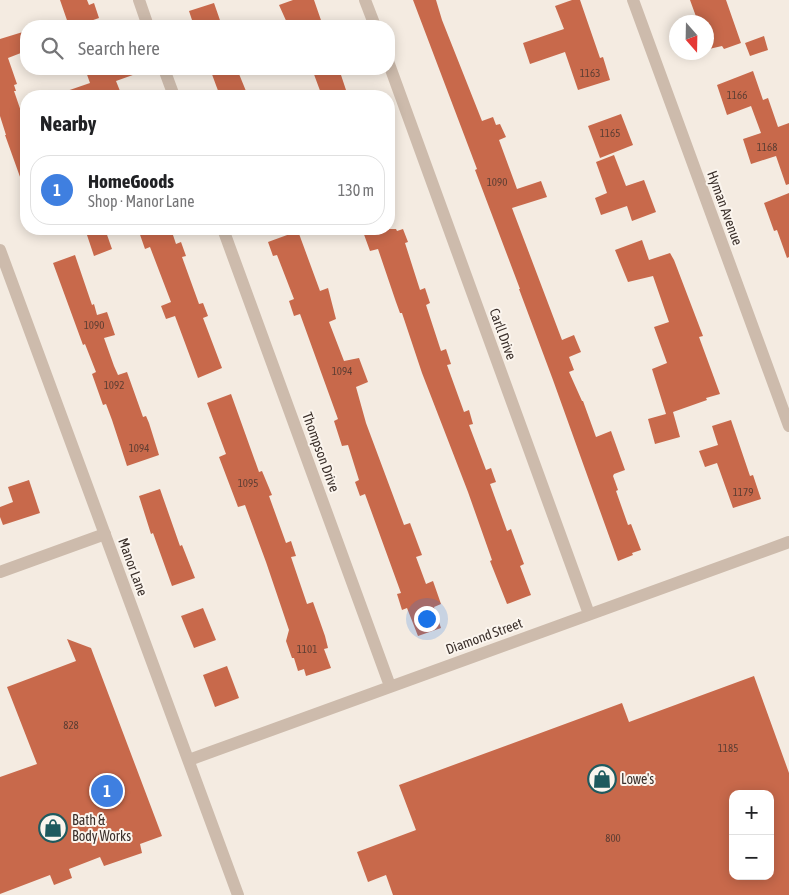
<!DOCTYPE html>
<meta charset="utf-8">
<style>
body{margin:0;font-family:"Asap Condensed",sans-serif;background:#f2f2f2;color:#202124}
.controls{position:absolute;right:15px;bottom:15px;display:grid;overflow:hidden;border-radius:10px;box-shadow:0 2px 12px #0003}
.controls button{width:45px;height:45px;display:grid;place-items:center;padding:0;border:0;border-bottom:1px solid #e0e0e0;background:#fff;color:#202124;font:25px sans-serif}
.compass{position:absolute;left:669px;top:15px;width:45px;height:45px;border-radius:50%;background:#fff;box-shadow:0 2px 12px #0003;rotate:160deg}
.you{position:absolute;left:426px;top:618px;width:18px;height:18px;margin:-12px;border:4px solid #fff;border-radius:50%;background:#1a73e8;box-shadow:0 0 0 8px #1a73e833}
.badge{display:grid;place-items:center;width:32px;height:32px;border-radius:50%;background:#1f5a5e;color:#fff;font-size:16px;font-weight:700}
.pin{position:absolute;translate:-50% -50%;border:2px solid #fff;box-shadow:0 1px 5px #0006}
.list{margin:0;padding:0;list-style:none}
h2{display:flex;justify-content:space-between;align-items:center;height:65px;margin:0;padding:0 20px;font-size:21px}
h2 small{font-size:16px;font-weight:400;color:#757577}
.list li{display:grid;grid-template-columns:32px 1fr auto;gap:15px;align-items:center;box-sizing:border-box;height:70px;margin:0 10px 10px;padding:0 10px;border:1px solid #e0e0e0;border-radius:20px}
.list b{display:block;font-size:19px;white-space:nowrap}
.list p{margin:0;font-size:16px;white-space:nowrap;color:#757577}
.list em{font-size:16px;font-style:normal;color:#757577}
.icon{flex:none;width:28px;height:28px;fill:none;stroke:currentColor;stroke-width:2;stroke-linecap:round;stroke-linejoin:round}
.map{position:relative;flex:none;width:789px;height:895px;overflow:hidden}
.search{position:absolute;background:#fff;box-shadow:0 2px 12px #0003;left:20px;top:20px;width:375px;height:55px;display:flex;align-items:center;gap:12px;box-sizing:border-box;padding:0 18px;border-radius:20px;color:#757577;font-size:19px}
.panel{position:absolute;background:#fff;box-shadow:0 2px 12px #0003;left:20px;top:90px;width:375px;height:145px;border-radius:20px}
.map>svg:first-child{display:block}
.building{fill:#c8694b;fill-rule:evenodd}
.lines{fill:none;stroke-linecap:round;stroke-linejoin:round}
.minor{stroke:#cdbbac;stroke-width:12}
.tertiary{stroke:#cdbbac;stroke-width:12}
.labels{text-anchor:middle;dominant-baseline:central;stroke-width:4;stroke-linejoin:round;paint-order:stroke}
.number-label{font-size:11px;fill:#5e3e33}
.street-label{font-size:14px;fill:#3b302b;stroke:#fbf5ee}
.poi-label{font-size:14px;fill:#3b302b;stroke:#fbf5ee;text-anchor:start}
</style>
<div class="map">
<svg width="789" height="895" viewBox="0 0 789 895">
<rect width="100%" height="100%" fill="#f4ebe1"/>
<path class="building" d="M 60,0 L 87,0 L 89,5 L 94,3 L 99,18 L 76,26 L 69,26 Z
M 293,0 L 314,0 L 323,26 L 295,26 L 294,23 L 288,25 L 279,5 Z
M 413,0 L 436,0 L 442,20 L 482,121 L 493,117 L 496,125 L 500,124 L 506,137 L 499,140 L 517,189 L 541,181 L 547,197 L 512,208 L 562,340 L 574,335 L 581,352 L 569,357 L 574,370 L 569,372 L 582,401 L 583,401 L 596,437 L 611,431 L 625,470 L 614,474 L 613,476 L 618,490 L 616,491 L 628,525 L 631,524 L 641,550 L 632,553 L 633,555 L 618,561 L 553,380 L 519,289 L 520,289 L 475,170 L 477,169 Z
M 572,0 L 580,0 L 600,58 L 603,57 L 610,80 L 578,90 L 565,52 L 530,64 L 523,43 L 564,29 L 555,6 Z
M 690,0 L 726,0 L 741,43 L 724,49 L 722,46 L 709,49 L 706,41 L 706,22 L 698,22 Z
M 214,3 L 222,26 L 194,26 L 189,11 Z
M 26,31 L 26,51 L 8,58 L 17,84 L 14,85 L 16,91 L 14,91 L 26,126 L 26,188 L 24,188 L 5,135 L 6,135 L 0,116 L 0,39 Z
M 764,36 L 768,50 L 750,56 L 745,43 Z
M 85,69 L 144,69 L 144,71 L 116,81 L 122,96 L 59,96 L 58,94 L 90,83 Z
M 210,69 L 237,69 L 248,96 L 220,96 Z
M 312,69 L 339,69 L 348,96 L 322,96 Z
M 753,71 L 763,100 L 768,98 L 778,127 L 789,123 L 789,184 L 786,185 L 776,156 L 751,164 L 743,139 L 761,133 L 751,106 L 727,115 L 717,85 Z
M 621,114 L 633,145 L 600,158 L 588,126 Z
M 614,155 L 626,186 L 644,180 L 656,212 L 632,221 L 627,206 L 601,215 L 595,198 L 607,193 L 596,162 Z
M 789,193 L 789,257 L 787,258 L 777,230 L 774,231 L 764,203 Z
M 85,229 L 105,229 L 112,249 L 94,256 Z
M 138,229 L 171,229 L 176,244 L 181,242 L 186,256 L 182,257 L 199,304 L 203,303 L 208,316 L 203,318 L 222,368 L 198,378 L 175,316 L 166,319 L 161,306 L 171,302 L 150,247 L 145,249 Z
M 362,229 L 396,229 L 397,231 L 403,229 L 408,242 L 405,243 L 420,290 L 425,288 L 430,303 L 426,305 L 441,351 L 446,349 L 451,364 L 447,365 L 464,412 L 469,410 L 473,424 L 469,425 L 486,470 L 491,468 L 496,482 L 490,484 L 507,531 L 511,529 L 524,564 L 520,566 L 531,595 L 507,604 L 490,561 L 492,560 L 468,492 L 422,373 L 402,313 L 400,313 L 396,302 L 378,249 L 370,251 Z
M 298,231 L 320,291 L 328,288 L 336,319 L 329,322 L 344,361 L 359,358 L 368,382 L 356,387 L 366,423 L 404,525 L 410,523 L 422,555 L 416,557 L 426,584 L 433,581 L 441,604 L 434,607 L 441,628 L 418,636 L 407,608 L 402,610 L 397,594 L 401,593 L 365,494 L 360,496 L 355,482 L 359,480 L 348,445 L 342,446 L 334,421 L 338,419 L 300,314 L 294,316 L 289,301 L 294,299 L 277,255 L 273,256 L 268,242 Z
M 642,240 L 649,260 L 670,253 L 674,260 L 703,336 L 699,337 L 720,394 L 706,398 L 707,400 L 673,412 L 680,437 L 655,444 L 648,419 L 666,414 L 652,369 L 667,363 L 654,327 L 669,322 L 653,276 L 628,282 L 615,250 Z
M 75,255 L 92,305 L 94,304 L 97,315 L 107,312 L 115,335 L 104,338 L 114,366 L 118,375 L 127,372 L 143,417 L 146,416 L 149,423 L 159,455 L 127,466 L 112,420 L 106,404 L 103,405 L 92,374 L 96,372 L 85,344 L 83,345 L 53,263 Z
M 231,394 L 259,472 L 262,471 L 272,495 L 269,496 L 286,543 L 291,541 L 296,556 L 291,557 L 307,604 L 313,602 L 325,636 L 328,648 L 324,649 L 331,668 L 306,676 L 304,669 L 298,671 L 294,658 L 292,658 L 286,641 L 289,630 L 266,562 L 245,505 L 238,507 L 219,457 L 226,454 L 207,403 Z
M 731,420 L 750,476 L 753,475 L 761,499 L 733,508 L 717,463 L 705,467 L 699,451 L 718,445 L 712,426 Z
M 29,480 L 40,513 L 3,525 L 0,517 L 0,507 L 13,502 L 8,487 Z
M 160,489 L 180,546 L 182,545 L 195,578 L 172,586 L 153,533 L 151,534 L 139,496 Z
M 203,608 L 216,640 L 194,648 L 181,616 Z
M 67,639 L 91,648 L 162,836 L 140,844 L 142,853 L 104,866 L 100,857 L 69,869 L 72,878 L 54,885 L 50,875 L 0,894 L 0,777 L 37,764 L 7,687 L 76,661 Z
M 227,666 L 239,698 L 215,707 L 203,675 Z
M 754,676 L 789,773 L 789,895 L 393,895 L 386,875 L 368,882 L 357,852 L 416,830 L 399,785 L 622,703 L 629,722 ZM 733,794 L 770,794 L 770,876 L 733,876 Z"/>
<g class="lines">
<path class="minor" d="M 139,0 L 148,26
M 365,0 L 375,26
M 633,0 L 789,426
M 389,64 L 589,614
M 164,69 L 174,96
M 223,229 L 390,686
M 0,572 L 105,534
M 189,760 L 789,542"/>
<path class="tertiary" d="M 0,250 L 238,895"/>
</g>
<defs>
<symbol id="shop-ring" viewBox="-11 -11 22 22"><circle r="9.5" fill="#fbf5ee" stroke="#1f5a5e" stroke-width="1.5"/><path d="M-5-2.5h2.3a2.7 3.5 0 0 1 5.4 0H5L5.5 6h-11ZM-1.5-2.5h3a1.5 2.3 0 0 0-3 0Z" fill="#1f5a5e"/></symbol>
</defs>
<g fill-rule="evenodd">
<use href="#shop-ring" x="586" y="763" width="32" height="32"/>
<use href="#shop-ring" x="37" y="812" width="32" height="32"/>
</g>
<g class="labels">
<g class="number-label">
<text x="590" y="73">1163</text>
<text x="737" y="95">1166</text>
<text x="610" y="133">1165</text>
<text x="767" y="147">1168</text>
<text x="497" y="182">1090</text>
<text x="94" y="325">1090</text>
<text x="342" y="371">1094</text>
<text x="114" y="385">1092</text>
<text x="139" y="448">1094</text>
<text x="248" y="483">1095</text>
<text x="743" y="492">1179</text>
<text x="307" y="649">1101</text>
<text x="71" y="725">828</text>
<text x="728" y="748">1185</text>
<text x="613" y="838">800</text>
</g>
<g class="street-label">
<text transform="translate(725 208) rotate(70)">Hyman Avenue</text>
<text transform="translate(503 334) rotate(70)">Carll Drive</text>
<text transform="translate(321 452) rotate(70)">Thompson Drive</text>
<text transform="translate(133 567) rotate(70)">Manor Lane</text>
<text transform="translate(484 636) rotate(-20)">Diamond Street</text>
</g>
<g class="poi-label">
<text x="621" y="779">Lowe's</text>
<text x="72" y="820">Bath &amp;<tspan x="72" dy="16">Body Works</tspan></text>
</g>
</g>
</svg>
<div class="controls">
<button>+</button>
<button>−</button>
</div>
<svg class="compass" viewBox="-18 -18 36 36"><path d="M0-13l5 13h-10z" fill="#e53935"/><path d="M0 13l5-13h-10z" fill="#757577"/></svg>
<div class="you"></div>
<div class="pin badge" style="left:107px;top:791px;background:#3f7fe0">1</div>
<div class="search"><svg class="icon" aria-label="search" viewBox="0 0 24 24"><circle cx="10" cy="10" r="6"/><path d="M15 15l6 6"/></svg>Search here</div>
<section class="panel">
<h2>Nearby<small></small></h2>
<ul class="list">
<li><span class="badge" style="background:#3f7fe0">1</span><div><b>HomeGoods</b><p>Shop · Manor Lane</p></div><em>130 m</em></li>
</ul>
</section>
</div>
